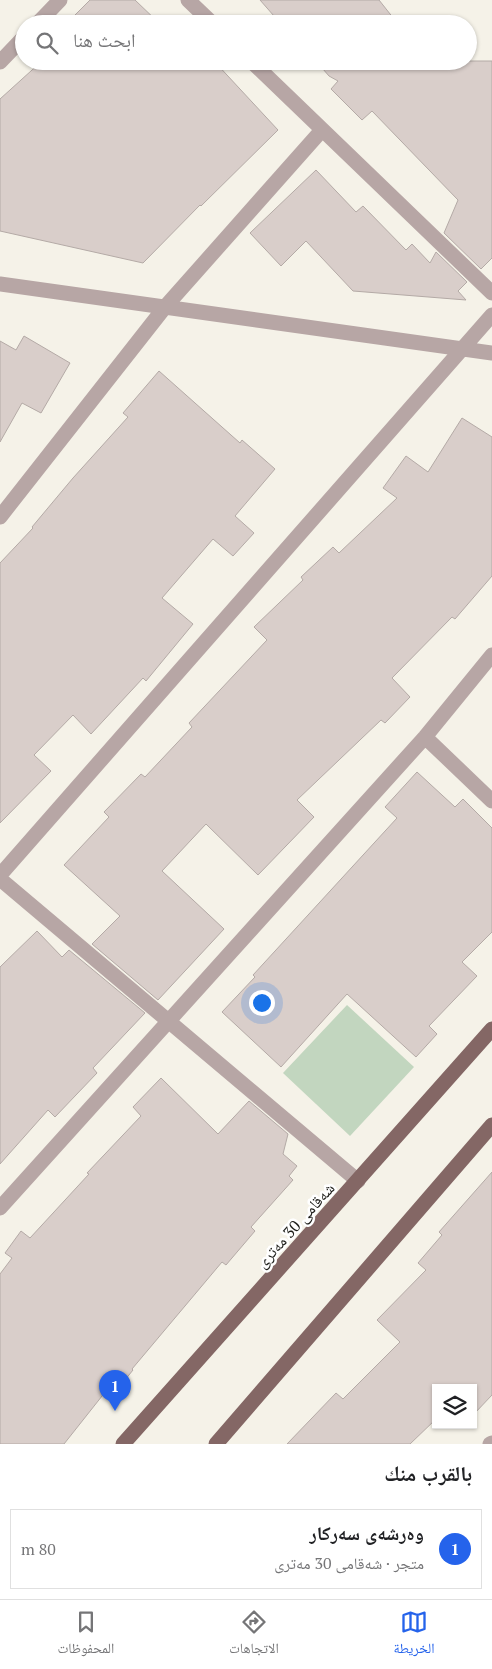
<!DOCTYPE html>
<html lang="ar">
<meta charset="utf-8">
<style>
body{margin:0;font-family:"PT Serif","Noto Naskh Arabic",serif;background:#f6f6f6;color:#202124;direction:rtl}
.controls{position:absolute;right:15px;bottom:15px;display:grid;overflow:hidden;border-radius:0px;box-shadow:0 1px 4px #0004}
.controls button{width:45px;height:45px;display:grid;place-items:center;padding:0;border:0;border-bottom:1px solid #e0e0e0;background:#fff;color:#202124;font:25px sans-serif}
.you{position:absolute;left:261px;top:1002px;width:18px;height:18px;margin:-12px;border:4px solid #fff;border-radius:50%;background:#1a73e8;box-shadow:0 0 0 8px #1a73e833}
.badge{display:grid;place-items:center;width:32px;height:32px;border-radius:50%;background:#2563eb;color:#fff;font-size:16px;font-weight:700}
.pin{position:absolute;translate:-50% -41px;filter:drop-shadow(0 1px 2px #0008)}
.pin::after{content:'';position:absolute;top:26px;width:18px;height:15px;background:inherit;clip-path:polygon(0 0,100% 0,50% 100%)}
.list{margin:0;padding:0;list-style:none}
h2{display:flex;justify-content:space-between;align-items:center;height:65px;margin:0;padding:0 20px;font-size:21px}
h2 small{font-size:16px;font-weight:400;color:#757577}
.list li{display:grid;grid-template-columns:32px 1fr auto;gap:15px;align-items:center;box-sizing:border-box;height:80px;margin:0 10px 10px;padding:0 10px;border:1px solid #e0e0e0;border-radius:0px}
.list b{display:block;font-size:19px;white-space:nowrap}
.list p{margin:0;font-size:16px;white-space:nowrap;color:#757577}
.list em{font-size:16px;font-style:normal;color:#757577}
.icon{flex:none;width:28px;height:28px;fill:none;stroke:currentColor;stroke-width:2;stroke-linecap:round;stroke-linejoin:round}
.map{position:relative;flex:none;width:492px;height:1444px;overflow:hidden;direction:ltr}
.search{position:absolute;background:#fff;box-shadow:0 1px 4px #0004;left:15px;right:15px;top:15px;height:55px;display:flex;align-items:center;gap:12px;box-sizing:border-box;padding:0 18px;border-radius:28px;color:#757577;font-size:19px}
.sheet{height:155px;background:#fff}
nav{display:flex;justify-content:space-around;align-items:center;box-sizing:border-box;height:70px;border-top:1px solid #e0e0e0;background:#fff;font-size:14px;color:#757577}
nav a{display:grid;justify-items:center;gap:2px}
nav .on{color:#2563eb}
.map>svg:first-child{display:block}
.green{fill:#c2d6bf}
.building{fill:#d9ceca;stroke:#b4aaa6}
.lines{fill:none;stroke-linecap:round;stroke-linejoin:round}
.minor{stroke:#b7a6a5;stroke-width:15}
.major{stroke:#846765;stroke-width:15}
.labels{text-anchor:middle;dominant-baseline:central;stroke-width:5;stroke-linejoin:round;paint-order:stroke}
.street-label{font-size:16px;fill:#1e1e1a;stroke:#fff}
</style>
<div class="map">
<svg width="492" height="1444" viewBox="0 0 492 1444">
<rect width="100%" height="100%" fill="#f5f2e8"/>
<path class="green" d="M 347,1005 L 414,1067 L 350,1136 L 283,1073 Z"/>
<path class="building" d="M 90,0 L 135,0 L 160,24 L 66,24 Z
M 260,0 L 379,0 L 398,24 L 281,24 Z
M 42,61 L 214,61 L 278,130 L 201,206 L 200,205 L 143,263 L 0,231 L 0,99 Z
M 316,61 L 492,61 L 492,258 L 481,269 L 444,233 L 458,200 L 372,111 L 362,120 L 331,89 L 338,81 L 329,76 Z
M 316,170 L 356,212 L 363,206 L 406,250 L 412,244 L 430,263 L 436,252 L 467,282 L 458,291 L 466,300 L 353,291 L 306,241 L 281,266 L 250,233 Z
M 24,336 L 70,363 L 41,413 L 22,403 L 0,442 L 0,341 L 16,350 Z
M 159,371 L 240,443 L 242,440 L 275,469 L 235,516 L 254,533 L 233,556 L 213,539 L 162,598 L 193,624 L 146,681 L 143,678 L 91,734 L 73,715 L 34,755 L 51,771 L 0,823 L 0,563 L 33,528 L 32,527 L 73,478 L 128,417 L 123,413 Z
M 462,418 L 492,437 L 492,576 L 455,619 L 452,617 L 392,678 L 410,697 L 385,723 L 381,720 L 297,800 L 314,817 L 258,875 L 206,824 L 162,871 L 224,929 L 158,1000 L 92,944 L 120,916 L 64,865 L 109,817 L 104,812 L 141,774 L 145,777 L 192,727 L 189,723 L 267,640 L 254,627 L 303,580 L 301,577 L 333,547 L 339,553 L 397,498 L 383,488 L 406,456 L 428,472 Z
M 417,772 L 455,807 L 463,799 L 492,828 L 492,932 L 462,962 L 477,976 L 429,1026 L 437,1034 L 416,1057 L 347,994 L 281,1067 L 222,1012 L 255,977 L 253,975 L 397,818 L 385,807 Z
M 37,931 L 62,957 L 69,950 L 145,1013 L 93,1068 L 97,1073 L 55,1117 L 48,1110 L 0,1164 L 0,967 Z
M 161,1078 L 218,1134 L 249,1101 L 288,1134 L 283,1154 L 297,1166 L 289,1176 L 293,1180 L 251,1227 L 255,1231 L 226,1265 L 222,1262 L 132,1369 L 133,1370 L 112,1396 L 106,1391 L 64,1444 L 0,1444 L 0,1274 L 12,1258 L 5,1253 L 21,1231 L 30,1238 L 89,1174 L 87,1173 L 141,1116 L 133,1107 Z
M 492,1172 L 492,1395 L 474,1414 L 473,1388 L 436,1388 L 436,1419 L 410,1444 L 287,1444 L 336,1393 L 343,1399 L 400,1342 L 377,1320 L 426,1270 L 418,1263 L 442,1235 L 439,1232 Z"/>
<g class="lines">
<path class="minor" d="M 188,0 L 213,24
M 37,24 L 60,0
M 251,61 L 492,293
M 0,62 L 24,37
M 0,284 L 492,353
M 0,517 L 165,307 L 322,130
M 425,737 L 492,801
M 0,875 L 492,315
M 0,879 L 358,1181
M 0,1208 L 425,737 L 492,655
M 490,1444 L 492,1443"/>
<path class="major" d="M 123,1444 L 492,1029
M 216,1444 L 492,1125"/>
</g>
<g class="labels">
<g class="street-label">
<text transform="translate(295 1225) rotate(-48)">شەقامی 30 مەتری</text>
</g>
</g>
</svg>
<div class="controls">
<button><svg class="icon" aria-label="layers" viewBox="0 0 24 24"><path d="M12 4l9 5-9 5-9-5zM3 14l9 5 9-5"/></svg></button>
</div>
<div class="you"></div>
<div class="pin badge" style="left:115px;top:1411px">1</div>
<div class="search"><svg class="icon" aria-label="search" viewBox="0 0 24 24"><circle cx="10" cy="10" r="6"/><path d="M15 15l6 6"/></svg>ابحث هنا</div>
</div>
<section class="sheet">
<h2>بالقرب منك<small></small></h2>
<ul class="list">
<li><span class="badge">1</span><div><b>وەرشەی سەرکار</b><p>متجر · شەقامی 30 مەتری</p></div><em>80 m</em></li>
</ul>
</section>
<nav>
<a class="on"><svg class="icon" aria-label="map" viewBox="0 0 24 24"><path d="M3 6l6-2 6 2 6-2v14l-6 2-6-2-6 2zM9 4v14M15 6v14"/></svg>الخريطة</a>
<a><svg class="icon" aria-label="directions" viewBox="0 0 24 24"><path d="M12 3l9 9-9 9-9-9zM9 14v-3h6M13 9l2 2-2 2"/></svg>الاتجاهات</a>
<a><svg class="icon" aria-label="saved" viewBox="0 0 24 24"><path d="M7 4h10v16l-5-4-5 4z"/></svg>المحفوظات</a>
</nav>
